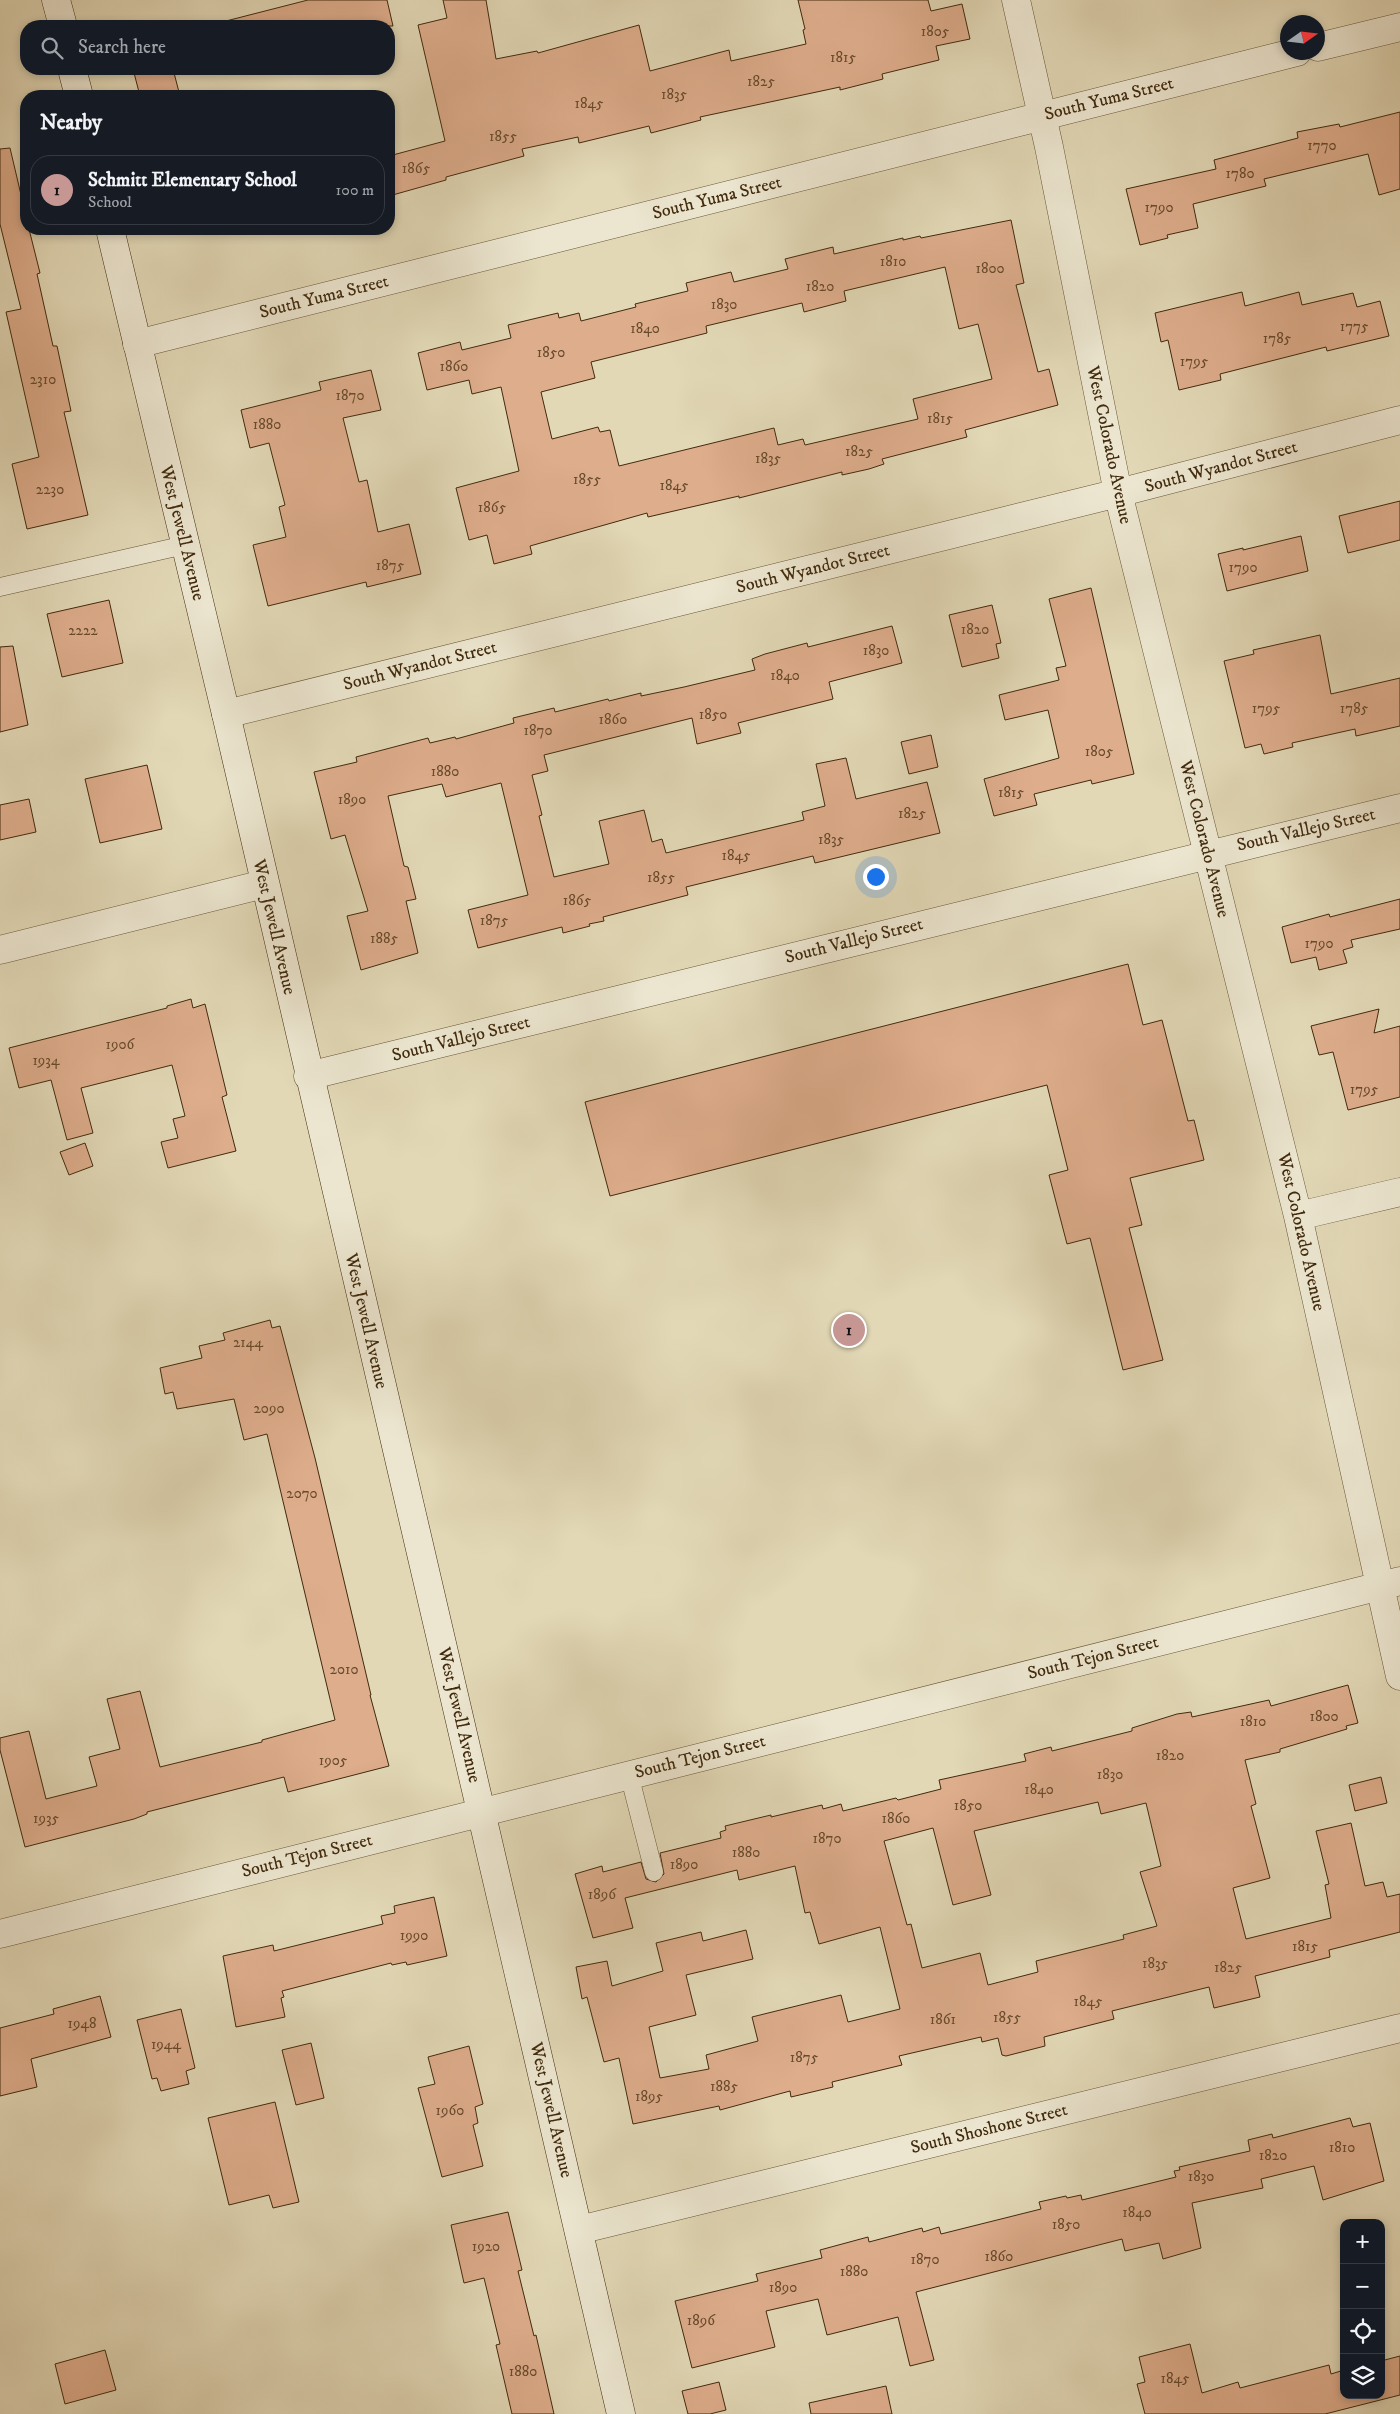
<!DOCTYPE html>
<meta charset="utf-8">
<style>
body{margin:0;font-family:"IM FELL DW Pica",serif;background:#242831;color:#f1f3f6}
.controls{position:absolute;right:15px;bottom:15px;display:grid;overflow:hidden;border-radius:10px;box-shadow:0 2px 8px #0003}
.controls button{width:45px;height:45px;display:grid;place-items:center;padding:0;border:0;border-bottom:1px solid #363941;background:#171b24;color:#f1f3f6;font:25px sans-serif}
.compass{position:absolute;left:1280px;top:15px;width:45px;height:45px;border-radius:50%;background:#171b24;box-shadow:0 2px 8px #0003;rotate:76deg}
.you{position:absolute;left:875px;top:876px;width:18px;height:18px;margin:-12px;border:4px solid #fff;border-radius:50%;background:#1a73e8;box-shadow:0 0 0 8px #1a73e833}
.badge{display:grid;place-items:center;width:32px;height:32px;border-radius:50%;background:#c59692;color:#111;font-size:16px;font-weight:700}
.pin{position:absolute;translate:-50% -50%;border:2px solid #fff;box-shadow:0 1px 5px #0006}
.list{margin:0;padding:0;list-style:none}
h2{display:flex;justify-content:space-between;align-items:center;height:65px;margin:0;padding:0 20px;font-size:21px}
h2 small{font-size:16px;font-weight:400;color:#9ea1a6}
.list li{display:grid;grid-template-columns:32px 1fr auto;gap:15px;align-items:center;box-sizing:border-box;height:70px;margin:0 10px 10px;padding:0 10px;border:1px solid #363941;border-radius:20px}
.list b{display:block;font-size:19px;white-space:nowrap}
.list p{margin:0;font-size:16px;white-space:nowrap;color:#9ea1a6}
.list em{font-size:16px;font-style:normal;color:#9ea1a6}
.icon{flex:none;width:28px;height:28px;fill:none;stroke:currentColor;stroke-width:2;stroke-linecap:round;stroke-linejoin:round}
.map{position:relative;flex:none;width:1400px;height:2414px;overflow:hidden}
.search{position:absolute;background:#171b24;box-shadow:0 2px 8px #0003;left:20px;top:20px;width:375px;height:55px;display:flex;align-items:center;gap:12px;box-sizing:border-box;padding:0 18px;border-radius:20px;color:#9ea1a6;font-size:19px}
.panel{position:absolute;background:#171b24;box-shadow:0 2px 8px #0003;left:20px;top:90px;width:375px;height:145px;border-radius:20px}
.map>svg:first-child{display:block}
.building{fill:#dead8c;stroke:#412a0d;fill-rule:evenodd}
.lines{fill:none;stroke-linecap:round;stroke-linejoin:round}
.lane-casing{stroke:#695637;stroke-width:19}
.street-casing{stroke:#695637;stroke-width:29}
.secondary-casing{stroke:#412a0d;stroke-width:29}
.lane{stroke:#ece6d0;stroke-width:18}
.street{stroke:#ece6d0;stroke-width:28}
.secondary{stroke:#ece6d0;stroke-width:28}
.labels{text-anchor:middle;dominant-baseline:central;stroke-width:4;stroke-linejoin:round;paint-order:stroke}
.number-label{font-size:15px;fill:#684b2d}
.street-label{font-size:18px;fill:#412a0d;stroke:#ece6d0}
</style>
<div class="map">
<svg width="1400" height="2414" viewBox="0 0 1400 2414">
<rect width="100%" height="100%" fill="#e2d8b6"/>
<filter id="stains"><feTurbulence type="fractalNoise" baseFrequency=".004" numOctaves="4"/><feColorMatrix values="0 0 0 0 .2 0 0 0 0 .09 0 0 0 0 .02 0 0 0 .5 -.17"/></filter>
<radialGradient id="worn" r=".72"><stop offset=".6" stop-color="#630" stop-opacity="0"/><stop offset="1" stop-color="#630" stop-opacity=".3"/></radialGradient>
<path class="building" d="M 308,0 L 387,0 L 393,26 L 228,26 L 226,21 Z
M 443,0 L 486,0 L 496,59 L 537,51 L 538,53 L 639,25 L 650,71 L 729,50 L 731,61 L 806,44 L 803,30 L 805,29 L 798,0 L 928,0 L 931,11 L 962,4 L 970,39 L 936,46 L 939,60 L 882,74 L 883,79 L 840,90 L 840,87 L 700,117 L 701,120 L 651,133 L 649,126 L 579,143 L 578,137 L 522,149 L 524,156 L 446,177 L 446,180 L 389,196 L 389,156 L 445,141 L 418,25 L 447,18 Z
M 133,69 L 173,69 L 180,96 L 140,96 Z
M 1400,112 L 1400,189 L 1379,195 L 1368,154 L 1264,179 L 1266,186 L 1193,204 L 1198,228 L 1167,235 L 1168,238 L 1140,245 L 1126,189 L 1216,169 L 1214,160 L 1298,138 L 1297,132 L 1339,124 L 1340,127 Z
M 10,148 L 26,216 L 26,229 L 29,229 L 40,273 L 37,274 L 53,346 L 57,346 L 71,411 L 64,412 L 88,515 L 27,529 L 12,464 L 39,457 L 6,312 L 21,309 L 0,224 L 0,149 Z
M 1011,220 L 1024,283 L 1016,285 L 1038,372 L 1049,369 L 1058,405 L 965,430 L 967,437 L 882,459 L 884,464 L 869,469 L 842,475 L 842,472 L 739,498 L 739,496 L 648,517 L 647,513 L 530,546 L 532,554 L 494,564 L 487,535 L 469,540 L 456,488 L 519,471 L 501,387 L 472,394 L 469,380 L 427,390 L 418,353 L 460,342 L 462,350 L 511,338 L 508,325 L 558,313 L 559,318 L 579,313 L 581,321 L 636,307 L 635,304 L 688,291 L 686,283 L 731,272 L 734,282 L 788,269 L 785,259 L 833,247 L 834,254 L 903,238 L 903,240 L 920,236 L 921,238 ZM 945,267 L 959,329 L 978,324 L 992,379 L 913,399 L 918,419 L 805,445 L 803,439 L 778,445 L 774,428 L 619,466 L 610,430 L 600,432 L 598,427 L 552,439 L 541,392 L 595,378 L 591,362 L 707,333 L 706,326 L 802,303 L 804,312 L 846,301 L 844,291 Z
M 1242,292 L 1245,306 L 1299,292 L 1302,305 L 1353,293 L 1357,307 L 1380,301 L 1389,336 L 1327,351 L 1326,347 L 1220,374 L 1221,380 L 1179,390 L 1168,340 L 1161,342 L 1155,313 Z
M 371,370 L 381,410 L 343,418 L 359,482 L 367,480 L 378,532 L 409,524 L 421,574 L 367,587 L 366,582 L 268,606 L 253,545 L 286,537 L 279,507 L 285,505 L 269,443 L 250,448 L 241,410 L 321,390 L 319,382 Z
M 1400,501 L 1400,540 L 1348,553 L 1339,516 Z
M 1301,536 L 1308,571 L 1227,591 L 1218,554 L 1243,548 L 1243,550 Z
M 1091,588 L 1134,774 L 1092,784 L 1091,780 L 1034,794 L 1037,805 L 994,816 L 984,779 L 1059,758 L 1048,710 L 1005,720 L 999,695 L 1059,680 L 1056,668 L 1066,666 L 1049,599 Z
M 109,600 L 123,663 L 62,677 L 47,614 Z
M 992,605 L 1001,643 L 996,644 L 999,658 L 962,667 L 949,615 Z
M 892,626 L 902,663 L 829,682 L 833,699 L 738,723 L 741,733 L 697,744 L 692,718 L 544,755 L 548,771 L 532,775 L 542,815 L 539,816 L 554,877 L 609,864 L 599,821 L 644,810 L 652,842 L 662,839 L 666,853 L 804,820 L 802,812 L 825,806 L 816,764 L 846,758 L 856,799 L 927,782 L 940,833 L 815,863 L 813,856 L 727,877 L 686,887 L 688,895 L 603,917 L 604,921 L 589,924 L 590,926 L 563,933 L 562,927 L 478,948 L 468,910 L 528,895 L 501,783 L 446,797 L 442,784 L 388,796 L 404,866 L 408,867 L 416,899 L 406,901 L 418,953 L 361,970 L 347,916 L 368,911 L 345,835 L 331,839 L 314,772 L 357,762 L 356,757 L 428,738 L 430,743 L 455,737 L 456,739 L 514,723 L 513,718 L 554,708 L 555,712 L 608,699 L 609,701 L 641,693 L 641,696 L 684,687 L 755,670 L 752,659 L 765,654 L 807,643 L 808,647 Z
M 1320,635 L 1331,694 L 1400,678 L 1400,726 L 1356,736 L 1355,729 L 1292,743 L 1293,747 L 1264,754 L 1261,744 L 1245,748 L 1224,661 L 1254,654 L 1253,650 Z
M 13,646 L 28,725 L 0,732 L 0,647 Z
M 931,735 L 938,767 L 909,774 L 901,742 Z
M 147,765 L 162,829 L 100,843 L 85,779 Z
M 29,799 L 36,832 L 0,840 L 0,805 Z
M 1400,899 L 1400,929 L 1351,940 L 1353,947 L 1343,950 L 1347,963 L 1319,970 L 1316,957 L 1291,963 L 1282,927 L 1329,914 L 1330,917 Z
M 1128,964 L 1143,1025 L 1162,1020 L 1188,1121 L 1194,1120 L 1204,1160 L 1130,1178 L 1142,1225 L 1129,1228 L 1163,1360 L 1123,1370 L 1090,1238 L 1067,1244 L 1049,1175 L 1068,1170 L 1047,1085 L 610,1196 L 585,1102 Z
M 191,999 L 193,1008 L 205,1004 L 227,1095 L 222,1097 L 236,1151 L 168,1168 L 161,1142 L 178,1138 L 173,1119 L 185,1116 L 172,1065 L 81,1088 L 93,1133 L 67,1140 L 51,1080 L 19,1088 L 9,1048 L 167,1008 L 167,1006 Z
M 1379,1009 L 1374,1033 L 1400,1026 L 1400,1097 L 1348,1110 L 1333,1052 L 1319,1055 L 1311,1026 Z
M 85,1143 L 93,1166 L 69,1175 L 60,1152 Z
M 270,1320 L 272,1328 L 280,1326 L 315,1458 L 371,1695 L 370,1695 L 389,1766 L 288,1792 L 284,1777 L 147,1812 L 147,1814 L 134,1819 L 25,1847 L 0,1750 L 0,1738 L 29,1731 L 46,1799 L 97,1786 L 89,1757 L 120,1749 L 107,1699 L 140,1691 L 160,1767 L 262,1742 L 262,1740 L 335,1720 L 267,1434 L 244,1440 L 234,1399 L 177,1409 L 173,1392 L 165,1394 L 160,1368 L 202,1358 L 199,1346 L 225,1340 L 223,1333 Z
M 1348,1685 L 1358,1723 L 1346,1726 L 1347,1729 L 1280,1749 L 1280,1752 L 1245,1760 L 1256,1804 L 1251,1806 L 1270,1878 L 1233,1888 L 1246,1939 L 1331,1918 L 1325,1885 L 1329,1884 L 1316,1831 L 1351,1823 L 1365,1886 L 1383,1882 L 1387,1897 L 1400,1894 L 1400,1932 L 1329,1950 L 1330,1957 L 1255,1976 L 1260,1997 L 1214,2008 L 1209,1987 L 1112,2011 L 1114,2019 L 1044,2037 L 1045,2046 L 1006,2056 L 1002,2055 L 998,2038 L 982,2042 L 981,2037 L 899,2056 L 902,2065 L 832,2082 L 833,2087 L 791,2097 L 790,2091 L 720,2110 L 719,2106 L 633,2124 L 619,2058 L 604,2062 L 587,1997 L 582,1999 L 576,1967 L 607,1961 L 612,1986 L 663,1971 L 656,1943 L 701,1932 L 703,1941 L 746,1930 L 753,1959 L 686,1975 L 696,2015 L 649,2027 L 660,2078 L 709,2069 L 706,2055 L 758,2041 L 752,2017 L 841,1995 L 848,2022 L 900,2009 L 880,1927 L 819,1944 L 810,1912 L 805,1913 L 795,1866 L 739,1880 L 737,1870 L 625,1898 L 633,1928 L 593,1938 L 575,1874 L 602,1866 L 603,1872 L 641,1862 L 646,1879 L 656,1882 L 664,1874 L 660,1853 L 721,1838 L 720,1832 L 726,1830 L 725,1826 L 771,1815 L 771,1817 L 822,1805 L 823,1809 L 841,1804 L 843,1811 L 896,1798 L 898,1800 L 941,1789 L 939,1780 L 1026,1761 L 1024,1754 L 1051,1747 L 1052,1751 L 1132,1731 L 1132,1728 L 1177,1714 L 1191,1712 L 1192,1717 L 1269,1700 L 1271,1706 ZM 1098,1802 L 1101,1814 L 1146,1803 L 1161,1866 L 1140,1872 L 1157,1926 L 1123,1935 L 1124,1939 L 1036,1961 L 1038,1972 L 988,1985 L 980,1953 L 922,1968 L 911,1924 L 907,1925 L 884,1841 L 933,1828 L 953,1905 L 991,1895 L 974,1831 Z
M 1381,1777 L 1387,1803 L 1355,1811 L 1349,1785 Z
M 434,1897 L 447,1956 L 407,1965 L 406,1962 L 392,1965 L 391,1963 L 282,1991 L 284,1997 L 281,1998 L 285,2017 L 236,2027 L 223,1956 L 273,1945 L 274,1951 L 383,1924 L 381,1916 L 395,1913 L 394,1906 Z
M 100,1996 L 111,2037 L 31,2059 L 37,2087 L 0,2096 L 0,2028 L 54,2014 L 53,2009 Z
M 181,2009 L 195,2068 L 186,2071 L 189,2084 L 161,2091 L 157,2078 L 152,2079 L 137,2020 Z
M 311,2043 L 324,2098 L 296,2105 L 282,2050 Z
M 469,2046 L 483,2104 L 475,2107 L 478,2123 L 473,2125 L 483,2166 L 442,2177 L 418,2088 L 435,2084 L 428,2057 Z
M 275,2102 L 299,2202 L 273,2208 L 269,2195 L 229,2205 L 208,2118 Z
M 1350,2118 L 1353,2127 L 1370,2123 L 1384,2181 L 1323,2200 L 1314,2166 L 1261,2179 L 1263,2188 L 1192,2203 L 1201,2248 L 1163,2259 L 1159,2243 L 1125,2251 L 1122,2239 L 916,2292 L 934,2360 L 910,2366 L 898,2317 L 827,2335 L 818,2299 L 766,2311 L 775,2347 L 692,2368 L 675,2301 L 758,2281 L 756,2274 L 822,2258 L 820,2250 L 868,2237 L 869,2242 L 922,2228 L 923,2232 L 939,2227 L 941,2234 L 1041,2209 L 1039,2202 L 1066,2196 L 1067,2198 L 1081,2195 L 1082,2200 L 1176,2177 L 1174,2171 L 1180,2170 L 1179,2167 L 1250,2151 L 1248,2140 L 1272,2134 L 1273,2138 Z
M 508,2212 L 522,2270 L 518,2271 L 534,2336 L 536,2335 L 554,2414 L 512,2414 L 496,2345 L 500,2344 L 484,2278 L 464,2283 L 451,2225 Z
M 1190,2344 L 1202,2393 L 1238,2382 L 1240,2388 L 1329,2365 L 1331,2374 L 1344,2370 L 1344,2395 L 1381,2395 L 1381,2361 L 1400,2356 L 1400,2395 L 1325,2414 L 1145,2414 L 1137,2384 L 1145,2382 L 1139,2357 Z
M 105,2350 L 116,2390 L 65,2404 L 55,2364 Z
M 719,2382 L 726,2410 L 710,2414 L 688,2414 L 682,2391 Z
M 886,2386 L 892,2414 L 811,2414 L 809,2403 Z"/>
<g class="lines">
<defs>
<path id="lane" d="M 0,587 L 185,545
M 629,1774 L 654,1872"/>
<path id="street" d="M 1016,0 L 1049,147 L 1118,493 L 1298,1216 L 1400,1676
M 1318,47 L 1400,27
M 137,344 L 1297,52
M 226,714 L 1118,493 L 1400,420
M 0,950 L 264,884
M 308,1076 L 1400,808
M 1298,1216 L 1400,1192
M 0,1934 L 1400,1581
M 579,2230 L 1400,2028"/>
<path id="secondary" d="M 56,0 L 63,26
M 72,69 L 79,96
M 110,229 L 226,714 L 621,2414"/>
</defs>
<use href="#lane" class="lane-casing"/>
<use href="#street" class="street-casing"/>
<use href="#secondary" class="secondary-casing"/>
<use href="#lane" class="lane"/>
<use href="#street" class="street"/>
<use href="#secondary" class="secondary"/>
</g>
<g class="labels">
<g class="number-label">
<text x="935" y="31">1805</text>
<text x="843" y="57">1815</text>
<text x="761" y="81">1825</text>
<text x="674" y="94">1835</text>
<text x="589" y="103">1845</text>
<text x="503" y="136">1855</text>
<text x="1322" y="145">1770</text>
<text x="416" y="168">1865</text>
<text x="1240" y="173">1780</text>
<text x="1159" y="207">1790</text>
<text x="893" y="261">1810</text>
<text x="990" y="268">1800</text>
<text x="820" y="286">1820</text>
<text x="724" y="304">1830</text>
<text x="1354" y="326">1775</text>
<text x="645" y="328">1840</text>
<text x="1277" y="338">1785</text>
<text x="551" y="352">1850</text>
<text x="1194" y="361">1795</text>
<text x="454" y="366">1860</text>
<text x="43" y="379">2310</text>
<text x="350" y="395">1870</text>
<text x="940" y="418">1815</text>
<text x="267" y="424">1880</text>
<text x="859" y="451">1825</text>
<text x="768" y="458">1835</text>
<text x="587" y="479">1855</text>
<text x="674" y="485">1845</text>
<text x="50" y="489">2230</text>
<text x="492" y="507">1865</text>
<text x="390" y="565">1875</text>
<text x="1243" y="567">1790</text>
<text x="975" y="629">1820</text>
<text x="83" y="630">2222</text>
<text x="876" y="650">1830</text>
<text x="785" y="675">1840</text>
<text x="1266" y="708">1795</text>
<text x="1354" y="708">1785</text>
<text x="713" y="714">1850</text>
<text x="613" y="719">1860</text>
<text x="538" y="730">1870</text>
<text x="1099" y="751">1805</text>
<text x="445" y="771">1880</text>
<text x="1011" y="792">1815</text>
<text x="352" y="799">1890</text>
<text x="912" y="813">1825</text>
<text x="831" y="839">1835</text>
<text x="736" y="855">1845</text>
<text x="661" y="877">1855</text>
<text x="577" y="900">1865</text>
<text x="494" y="920">1875</text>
<text x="384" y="938">1885</text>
<text x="1319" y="943">1790</text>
<text x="120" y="1044">1906</text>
<text x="46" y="1060">1934</text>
<text x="1364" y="1089">1795</text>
<text x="248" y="1342">2144</text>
<text x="269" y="1408">2090</text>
<text x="302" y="1493">2070</text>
<text x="344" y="1669">2010</text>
<text x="1324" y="1716">1800</text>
<text x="1253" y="1721">1810</text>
<text x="1170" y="1755">1820</text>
<text x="333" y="1760">1905</text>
<text x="1110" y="1774">1830</text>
<text x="1039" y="1789">1840</text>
<text x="968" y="1805">1850</text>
<text x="46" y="1818">1935</text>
<text x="896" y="1818">1860</text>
<text x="827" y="1838">1870</text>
<text x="746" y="1852">1880</text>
<text x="684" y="1864">1890</text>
<text x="602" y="1894">1896</text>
<text x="414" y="1935">1990</text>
<text x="1305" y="1946">1815</text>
<text x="1155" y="1963">1835</text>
<text x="1228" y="1967">1825</text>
<text x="1088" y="2001">1845</text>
<text x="1007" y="2017">1855</text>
<text x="943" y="2019">1861</text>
<text x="82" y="2023">1948</text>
<text x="166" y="2044">1944</text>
<text x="804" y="2057">1875</text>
<text x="724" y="2086">1885</text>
<text x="649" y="2096">1895</text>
<text x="450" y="2110">1960</text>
<text x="1342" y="2147">1810</text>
<text x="1273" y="2155">1820</text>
<text x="1201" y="2176">1830</text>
<text x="1137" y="2212">1840</text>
<text x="1066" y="2224">1850</text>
<text x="486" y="2246">1920</text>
<text x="999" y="2256">1860</text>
<text x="925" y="2259">1870</text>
<text x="854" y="2271">1880</text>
<text x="783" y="2287">1890</text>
<text x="701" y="2320">1896</text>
<text x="523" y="2371">1880</text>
<text x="1175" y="2378">1845</text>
</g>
<g class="street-label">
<text transform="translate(1109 99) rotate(-14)">South Yuma Street</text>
<text transform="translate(717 198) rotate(-14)">South Yuma Street</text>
<text transform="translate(324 297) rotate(-14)">South Yuma Street</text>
<text transform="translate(1109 445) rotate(78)">West Colorado Avenue</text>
<text transform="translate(1221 467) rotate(-15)">South Wyandot Street</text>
<text transform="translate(182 533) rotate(76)">West Jewell Avenue</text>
<text transform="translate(813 569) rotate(-14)">South Wyandot Street</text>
<text transform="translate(420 666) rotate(-14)">South Wyandot Street</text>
<text transform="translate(1306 830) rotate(-13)">South Vallejo Street</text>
<text transform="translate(1204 839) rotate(76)">West Colorado Avenue</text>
<text transform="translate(274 927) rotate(77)">West Jewell Avenue</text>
<text transform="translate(854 941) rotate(-14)">South Vallejo Street</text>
<text transform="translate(461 1039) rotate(-14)">South Vallejo Street</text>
<text transform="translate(1301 1232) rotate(77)">West Colorado Avenue</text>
<text transform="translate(366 1321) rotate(77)">West Jewell Avenue</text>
<text transform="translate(1093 1658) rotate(-14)">South Tejon Street</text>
<text transform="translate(459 1715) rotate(77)">West Jewell Avenue</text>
<text transform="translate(700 1757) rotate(-14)">South Tejon Street</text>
<text transform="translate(307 1856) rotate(-14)">South Tejon Street</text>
<text transform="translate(551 2110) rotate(77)">West Jewell Avenue</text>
<text transform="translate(989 2129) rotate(-14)">South Shoshone Street</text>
</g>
</g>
<rect width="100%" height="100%" filter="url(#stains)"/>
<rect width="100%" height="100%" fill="url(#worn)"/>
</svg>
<div class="controls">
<button>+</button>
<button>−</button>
<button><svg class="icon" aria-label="locate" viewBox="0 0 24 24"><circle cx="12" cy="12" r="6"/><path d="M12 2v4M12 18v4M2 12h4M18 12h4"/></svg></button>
<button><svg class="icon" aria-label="layers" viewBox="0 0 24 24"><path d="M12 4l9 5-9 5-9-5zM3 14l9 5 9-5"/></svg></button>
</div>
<svg class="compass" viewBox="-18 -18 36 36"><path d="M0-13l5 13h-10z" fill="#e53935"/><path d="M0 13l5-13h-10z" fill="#9ea1a6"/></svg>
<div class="you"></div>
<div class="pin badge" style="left:849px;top:1330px">1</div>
<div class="search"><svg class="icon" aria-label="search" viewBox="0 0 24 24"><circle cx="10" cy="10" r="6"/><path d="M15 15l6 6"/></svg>Search here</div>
<section class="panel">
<h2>Nearby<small></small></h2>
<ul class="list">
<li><span class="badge">1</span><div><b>Schmitt Elementary School</b><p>School</p></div><em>100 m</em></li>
</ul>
</section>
</div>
